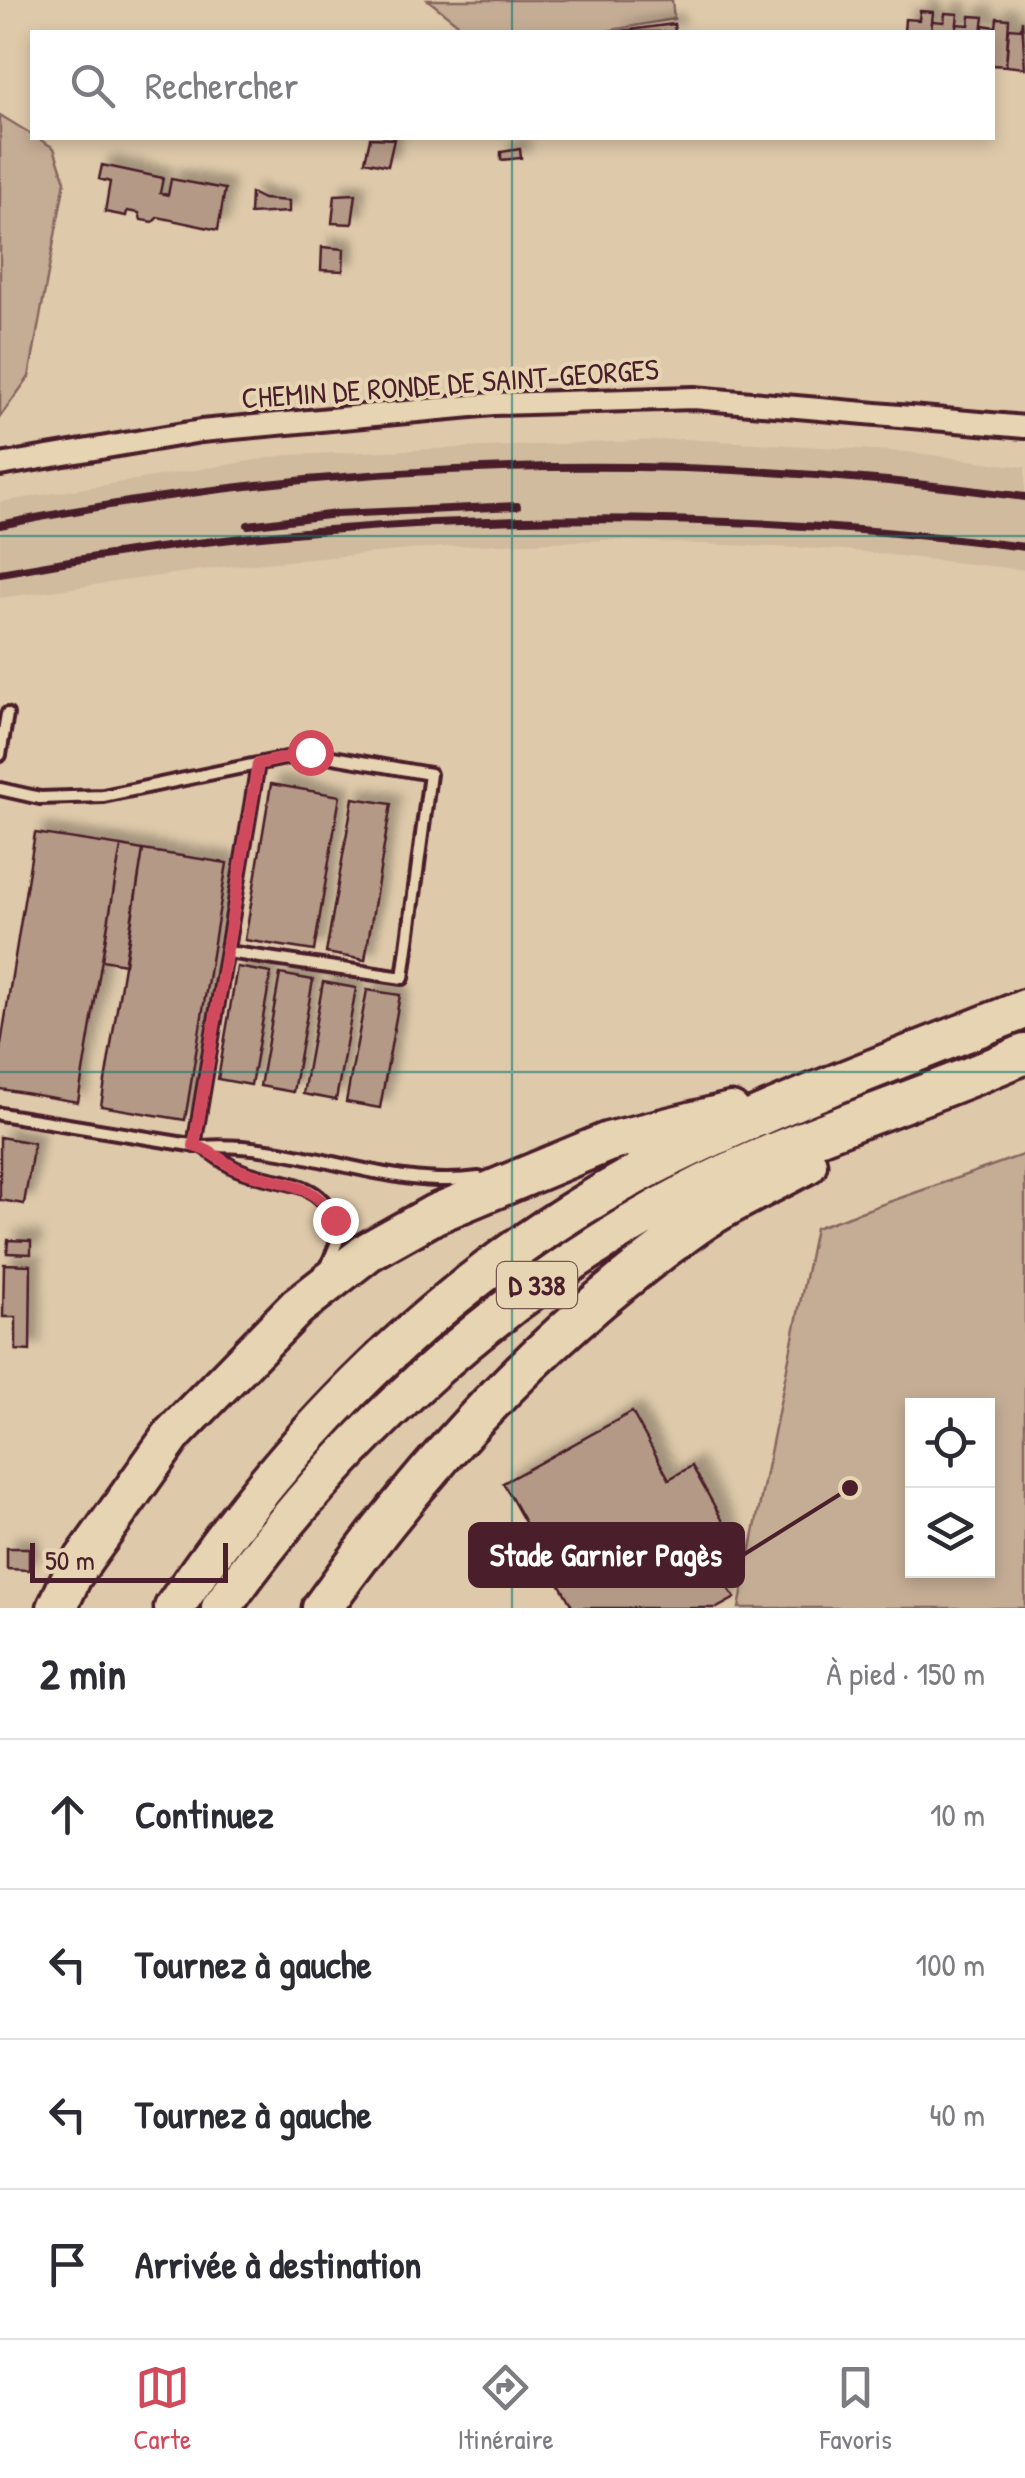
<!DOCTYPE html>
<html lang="fr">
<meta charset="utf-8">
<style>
body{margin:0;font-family:"Patrick Hand",sans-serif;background:#f7f7f7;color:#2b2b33}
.controls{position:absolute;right:30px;bottom:30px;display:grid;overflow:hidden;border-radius:0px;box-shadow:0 5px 15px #0003}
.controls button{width:90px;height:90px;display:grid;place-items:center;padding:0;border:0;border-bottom:2px solid #e1e1e2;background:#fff;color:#2b2b33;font:50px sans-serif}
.scale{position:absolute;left:30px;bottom:25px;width:198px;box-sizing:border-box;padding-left:10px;border:5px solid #4a1f2b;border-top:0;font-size:28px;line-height:35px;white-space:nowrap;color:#4a1f2b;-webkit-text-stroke:8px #e7d4b2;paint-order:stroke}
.stop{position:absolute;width:30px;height:30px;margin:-22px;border:8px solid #d1495b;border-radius:50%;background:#fff}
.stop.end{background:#d1495b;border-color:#fff;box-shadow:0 2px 10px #0008}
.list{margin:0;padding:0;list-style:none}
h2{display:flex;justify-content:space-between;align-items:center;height:130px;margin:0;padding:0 40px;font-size:42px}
h2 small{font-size:32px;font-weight:400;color:#7c7c81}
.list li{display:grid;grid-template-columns:65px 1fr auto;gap:30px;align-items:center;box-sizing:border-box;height:150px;padding:0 40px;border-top:2px solid #e1e1e2}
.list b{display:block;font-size:38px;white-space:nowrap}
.list em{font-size:32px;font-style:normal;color:#7c7c81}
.icon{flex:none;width:55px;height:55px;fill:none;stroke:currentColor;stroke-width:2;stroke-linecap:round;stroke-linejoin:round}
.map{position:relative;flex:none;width:1025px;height:1608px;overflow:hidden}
.search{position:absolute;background:#fff;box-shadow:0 5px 15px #0003;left:30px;right:30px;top:30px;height:110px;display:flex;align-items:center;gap:25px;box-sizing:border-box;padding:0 35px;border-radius:0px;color:#7c7c81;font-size:38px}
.sheet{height:730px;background:#fff}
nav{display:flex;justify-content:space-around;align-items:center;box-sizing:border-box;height:140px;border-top:2px solid #e1e1e2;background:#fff;font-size:28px;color:#7c7c81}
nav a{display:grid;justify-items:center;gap:5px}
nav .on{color:#d1495b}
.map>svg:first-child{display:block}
.built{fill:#d1bb9f}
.green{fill:#c5ad95;stroke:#886660;stroke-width:2.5;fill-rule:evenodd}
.building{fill:#b49a86;stroke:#4a1f2b;stroke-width:2.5;filter:url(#shadow)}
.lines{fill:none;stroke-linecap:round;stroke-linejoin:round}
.lane-casing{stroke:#4a1f2b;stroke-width:18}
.street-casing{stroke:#4a1f2b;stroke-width:28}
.highway-casing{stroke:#4a1f2b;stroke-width:45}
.lane{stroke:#e7d4b2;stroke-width:10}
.street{stroke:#e7d4b2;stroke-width:20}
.highway{stroke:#e7d4b2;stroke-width:38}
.rail{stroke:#4a1f2b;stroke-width:8}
.route{stroke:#d1495b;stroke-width:12}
.grid{fill:none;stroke:#0f766e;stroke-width:2.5;stroke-opacity:0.55}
.labels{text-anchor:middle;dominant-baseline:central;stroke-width:8;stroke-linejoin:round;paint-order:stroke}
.shield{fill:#e7d4b2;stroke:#795554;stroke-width:2.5}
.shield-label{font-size:28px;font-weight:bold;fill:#4a1f2b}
.street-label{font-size:30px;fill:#4a1f2b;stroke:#e7d4b2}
.leader{fill:none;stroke:#4a1f2b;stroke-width:4}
.callout-dot{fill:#4a1f2b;stroke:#e7d4b2;stroke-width:4}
.callout{fill:#4a1f2b;stroke:#4a1f2b;stroke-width:4}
.callout-label{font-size:32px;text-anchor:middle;font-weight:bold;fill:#fff}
</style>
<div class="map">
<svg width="1025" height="1608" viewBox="0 0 1025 1608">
<defs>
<filter id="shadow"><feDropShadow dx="9" dy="-9" stdDeviation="5" flood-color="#0004"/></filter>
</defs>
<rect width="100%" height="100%" fill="#dec9aa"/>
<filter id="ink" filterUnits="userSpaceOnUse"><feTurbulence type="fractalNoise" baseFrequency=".01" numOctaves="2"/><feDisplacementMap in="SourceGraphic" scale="20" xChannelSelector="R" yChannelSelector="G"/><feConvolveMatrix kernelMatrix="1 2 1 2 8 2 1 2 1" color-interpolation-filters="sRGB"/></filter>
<g filter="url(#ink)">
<path class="built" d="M 686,439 L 907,452 L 1025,467 L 1025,570 L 844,550 L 606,540 L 454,546 L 231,566 L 0,598 L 0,502 L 287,455 Z"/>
<path class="green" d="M 428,0 L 672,0 L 674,19 L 600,32 L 468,32 Z
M 0,115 L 54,148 L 65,181 L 29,377 L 0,417 Z
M 1025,1154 L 1025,1608 L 739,1608 L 815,1228 ZM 912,1406 L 988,1406 L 988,1570 L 912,1570 Z"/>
<path class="building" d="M 920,11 L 933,12 L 931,32 L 904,32 L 905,19 L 919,20 Z
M 945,13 L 958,14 L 956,32 L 931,32 L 932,21 L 944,22 Z
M 970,16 L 984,17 L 982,32 L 956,32 L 957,24 L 969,25 Z
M 997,18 L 1009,19 L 1006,66 L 992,65 L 992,32 L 982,32 L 983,25 L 996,27 Z
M 1022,20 L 1025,68 L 1006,66 L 1009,28 L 1021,29 Z
M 674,24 L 675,32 L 614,32 Z
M 370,138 L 394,139 L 388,166 L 365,161 Z
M 520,149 L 521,158 L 501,160 L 501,152 Z
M 102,165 L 163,178 L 160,193 L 168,195 L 171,179 L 225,189 L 218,230 L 158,217 L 153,222 L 141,220 L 139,213 L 127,211 L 126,216 L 105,212 L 110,182 L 99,179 Z
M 251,193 L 263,199 L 289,201 L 289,212 L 250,214 Z
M 356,194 L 352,224 L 332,223 L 335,195 Z
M 322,247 L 344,249 L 343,271 L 321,270 Z
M 271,784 L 340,796 L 314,951 L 245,940 Z
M 353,798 L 391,804 L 365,960 L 326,953 Z
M 35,833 L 121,846 L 78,1102 L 0,1089 L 0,1050 Z
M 121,846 L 143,850 L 125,964 L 102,960 Z
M 143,850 L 227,863 L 185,1120 L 101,1106 Z
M 237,967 L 271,973 L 251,1085 L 218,1079 Z
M 280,974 L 313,980 L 293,1092 L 260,1086 Z
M 323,982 L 356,988 L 336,1100 L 303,1094 Z
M 367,990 L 400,995 L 380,1108 L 346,1102 Z
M 0,1137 L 34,1143 L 24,1204 L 0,1200 Z
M 8,1240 L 31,1241 L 31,1254 L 7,1253 Z
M 4,1264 L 31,1265 L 30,1351 L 16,1350 L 16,1317 L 3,1317 Z
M 632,1412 L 669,1479 L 692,1466 L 744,1559 L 728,1568 L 724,1583 L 735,1598 L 717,1608 L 573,1608 L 503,1483 Z
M 7,1548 L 29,1548 L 29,1570 L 7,1569 Z"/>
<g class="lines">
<defs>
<path id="lane" d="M 0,755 L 7,714
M 0,789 L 40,798 L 103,796 L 310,753 L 430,774 L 403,978 L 227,952
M 0,1114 L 197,1146
M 194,1146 L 258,764
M 328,1264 L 339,1237 C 326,1173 283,1189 237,1169 C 225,1164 214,1154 203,1147 C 297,1140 385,1191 479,1178"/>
<path id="street" d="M 0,465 L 201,431 L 493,404 L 694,398 L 1025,427"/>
<path id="highway" d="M 57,1608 L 72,1576 L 173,1434 L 297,1307 L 369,1251 L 435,1214 L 608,1142 L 731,1112
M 174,1608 C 300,1420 463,1260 668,1158 C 783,1101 906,1057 1025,1009
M 221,1608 C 339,1440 499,1293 681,1196 C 790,1138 912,1104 1025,1054
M 322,1608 C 423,1466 544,1334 687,1232 C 723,1205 767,1186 807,1164"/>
</defs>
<use href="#lane" class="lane-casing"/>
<use href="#street" class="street-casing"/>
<use href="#highway" class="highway-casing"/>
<use href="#lane" class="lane"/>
<use href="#street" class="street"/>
<use href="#highway" class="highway"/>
<path class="rail" d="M 0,525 C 334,457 687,450 1025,497
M 248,525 L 336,514 L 517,506
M 0,573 C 338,511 684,503 1025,547"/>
</g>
</g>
<g class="lines" filter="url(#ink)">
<path class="route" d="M 310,752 L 258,764 L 194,1146 C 210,1149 221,1161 235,1168 C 273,1186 313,1176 335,1220"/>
</g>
<path class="grid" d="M 512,0 L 512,32M 512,138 L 512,1608M 0,536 L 1025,536M 0,1072 L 1025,1072"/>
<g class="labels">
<rect class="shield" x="497" y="1262" width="80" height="46" rx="8"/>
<g class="shield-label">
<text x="537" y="1285">D 338</text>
</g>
<g class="street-label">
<text transform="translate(450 383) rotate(-4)">CHEMIN DE RONDE DE SAINT-GEORGES</text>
</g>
</g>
<path class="leader" d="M850 1488L743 1555"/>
<circle class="callout-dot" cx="850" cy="1488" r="10"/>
<rect class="callout" x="470" y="1524" width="273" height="62" rx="10"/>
<g class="callout-label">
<text x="606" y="1566">Stade Garnier Pagès</text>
</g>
</svg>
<div class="controls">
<button><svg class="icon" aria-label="locate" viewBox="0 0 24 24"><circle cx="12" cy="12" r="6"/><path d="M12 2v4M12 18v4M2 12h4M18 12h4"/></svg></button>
<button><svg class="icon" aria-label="layers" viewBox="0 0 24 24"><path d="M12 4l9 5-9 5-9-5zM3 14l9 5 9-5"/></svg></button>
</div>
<div class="scale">50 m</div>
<div class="stop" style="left:310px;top:752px"></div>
<div class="stop end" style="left:335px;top:1220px"></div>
<div class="search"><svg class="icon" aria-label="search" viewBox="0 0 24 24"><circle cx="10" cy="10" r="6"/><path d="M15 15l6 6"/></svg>Rechercher</div>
</div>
<section class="sheet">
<h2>2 min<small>À pied · 150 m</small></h2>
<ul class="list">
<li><svg class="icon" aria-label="ahead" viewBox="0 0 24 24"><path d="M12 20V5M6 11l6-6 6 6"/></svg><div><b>Continuez</b></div><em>10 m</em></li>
<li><svg class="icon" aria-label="left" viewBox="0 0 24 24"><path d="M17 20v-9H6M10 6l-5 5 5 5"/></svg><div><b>Tournez à gauche</b></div><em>100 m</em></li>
<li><svg class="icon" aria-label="left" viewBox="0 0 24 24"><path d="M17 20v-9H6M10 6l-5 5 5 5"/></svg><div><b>Tournez à gauche</b></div><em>40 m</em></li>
<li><svg class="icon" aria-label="arrive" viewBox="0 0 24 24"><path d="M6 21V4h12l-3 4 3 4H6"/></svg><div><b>Arrivée à destination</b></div></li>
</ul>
</section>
<nav>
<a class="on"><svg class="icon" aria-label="map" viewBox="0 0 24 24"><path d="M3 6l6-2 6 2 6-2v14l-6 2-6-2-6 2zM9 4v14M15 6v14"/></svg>Carte</a>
<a><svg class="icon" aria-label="directions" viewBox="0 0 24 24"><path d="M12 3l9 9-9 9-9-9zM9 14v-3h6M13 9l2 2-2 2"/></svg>Itinéraire</a>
<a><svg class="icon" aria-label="saved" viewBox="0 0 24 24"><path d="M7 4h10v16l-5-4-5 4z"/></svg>Favoris</a>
</nav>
